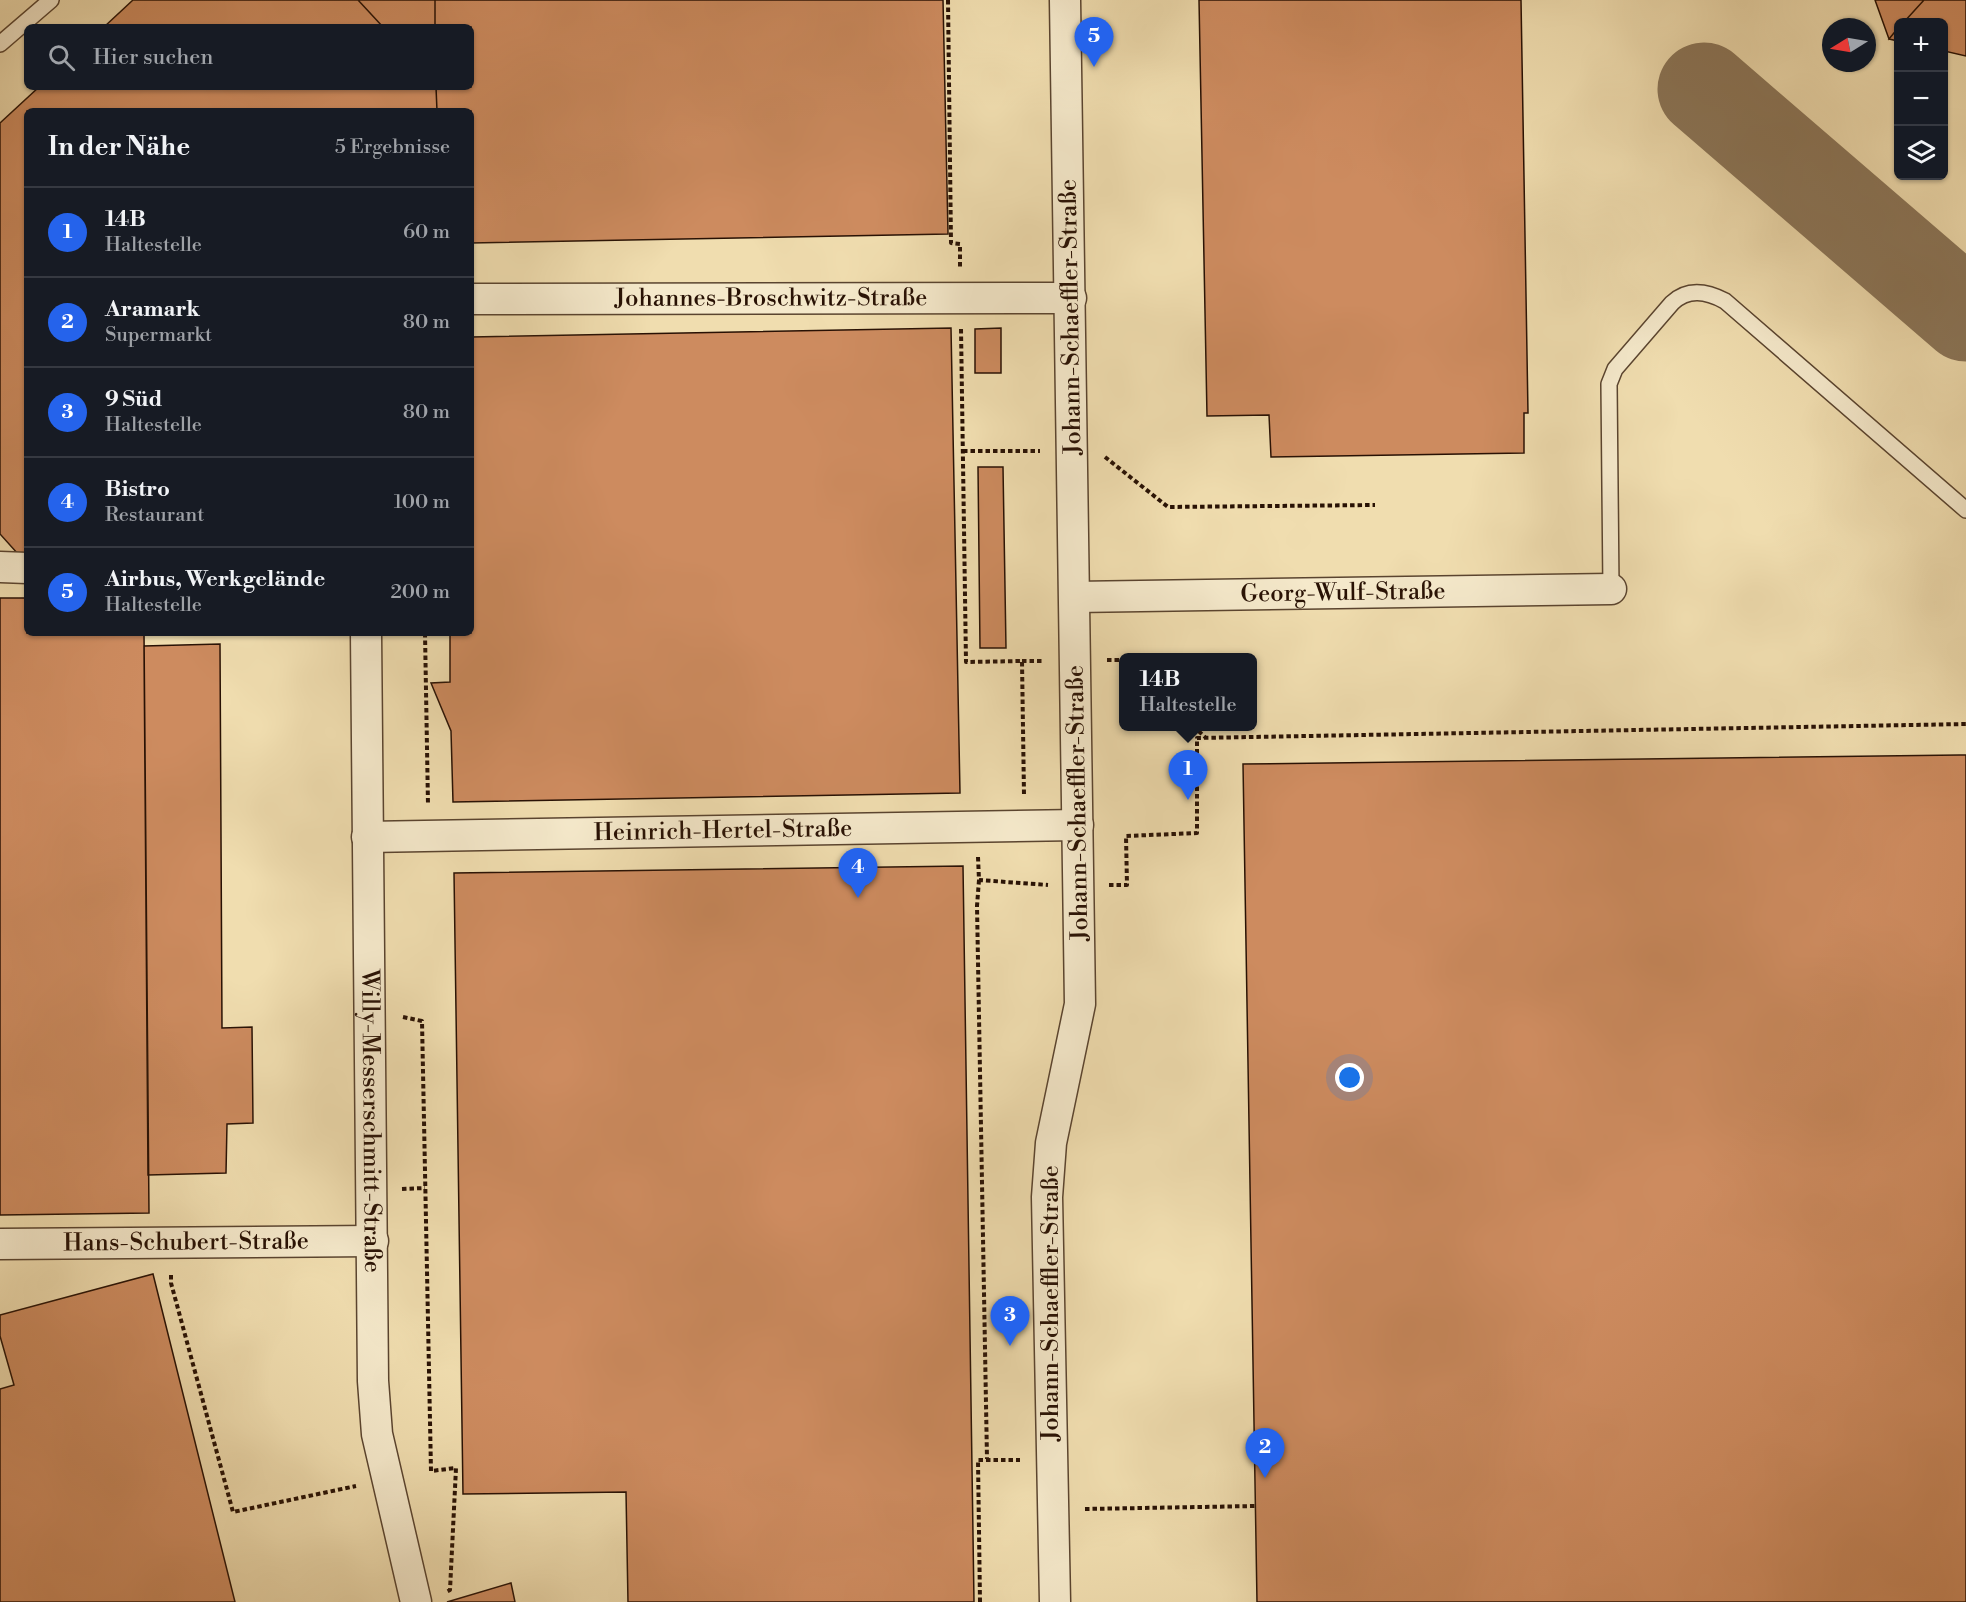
<!DOCTYPE html>
<html lang="de">
<meta charset="utf-8">
<style>
body{margin:0;font-family:"Libre Bodoni",serif;background:#242831;color:#f1f3f6}
.controls{position:absolute;right:18px;top:18px;display:grid;overflow:hidden;border-radius:9px;box-shadow:0 2px 4px #0004}
.controls button{width:54px;height:54px;display:grid;place-items:center;padding:0;border:0;border-bottom:2px solid #363941;background:#171b24;color:#f1f3f6;font:30px sans-serif}
.compass{position:absolute;left:1822px;top:18px;width:54px;height:54px;border-radius:50%;background:#171b24;box-shadow:0 2px 4px #0004;rotate:259deg}
.you{position:absolute;left:1350px;top:1078px;width:21px;height:21px;margin:-15px;border:4px solid #fff;border-radius:50%;background:#1a73e8;box-shadow:0 0 0 9px #1a73e833}
.badge{display:grid;place-items:center;width:39px;height:39px;border-radius:50%;background:#2563eb;color:#fff;font-size:20px;font-weight:700}
.pin{position:absolute;translate:-50% -50px;filter:drop-shadow(0 2px 3px #0008)}
.pin::after{content:'';position:absolute;top:32px;width:21px;height:18px;background:inherit;clip-path:polygon(0 0,100% 0,50% 100%)}
.popup{position:absolute;left:1119px;top:653px;width:138px;height:78px;box-sizing:border-box;display:grid;place-content:center;border-radius:9px;background:#171b24;filter:drop-shadow(0 2px 4px #0005);font-size:20px;white-space:nowrap;color:#9ea1a6}
.popup b{font-size:22px;color:#f1f3f6}
.popup::after{content:'';position:absolute;left:50%;top:100%;margin-left:-12px;border:12px solid transparent;border-top-color:#171b24}
.list{margin:0;padding:0;list-style:none}
h2{display:flex;justify-content:space-between;align-items:center;height:78px;margin:0;padding:0 24px;font-size:26px}
h2 small{font-size:20px;font-weight:400;color:#9ea1a6}
.list li{display:grid;grid-template-columns:39px 1fr auto;gap:18px;align-items:center;box-sizing:border-box;height:90px;padding:0 24px;border-top:2px solid #363941}
.list b{display:block;font-size:22px;white-space:nowrap}
.list p{margin:0;font-size:20px;white-space:nowrap;color:#9ea1a6}
.list em{font-size:20px;font-style:normal;color:#9ea1a6}
.icon{flex:none;width:33px;height:33px;fill:none;stroke:currentColor;stroke-width:2;stroke-linecap:round;stroke-linejoin:round}
.map{position:relative;flex:none;width:1966px;height:1602px;overflow:hidden}
.search{position:absolute;background:#171b24;box-shadow:0 2px 4px #0004;left:24px;top:24px;width:450px;height:66px;display:flex;align-items:center;gap:15px;box-sizing:border-box;padding:0 21px;border-radius:9px;color:#9ea1a6;font-size:22px}
.panel{position:absolute;background:#171b24;box-shadow:0 2px 4px #0004;left:24px;top:108px;width:450px;height:528px;border-radius:9px}
.map>svg:first-child{display:block}
.lines{fill:none;stroke-linecap:round;stroke-linejoin:round}
.taxiway{stroke:#8c775a;stroke-width:93}
.building{fill:#cd8b5f;stroke:#281104;stroke-width:1.5}
.lane-casing{stroke:#5a442f;stroke-width:18}
.street-casing{stroke:#5a442f;stroke-width:33}
.path{stroke:#281104;stroke-width:4;stroke-dasharray:4.5 3;stroke-linecap:butt}
.lane{stroke:#f5e9cb;stroke-width:15}
.street{stroke:#f5e9cb;stroke-width:30}
.labels{text-anchor:middle;dominant-baseline:central;stroke-width:4.5;stroke-linejoin:round;paint-order:stroke}
.street-label{font-size:24px;fill:#281104;stroke:#f5e9cb}
</style>
<div class="map">
<svg width="1966" height="1602" viewBox="0 0 1966 1602">
<rect width="100%" height="100%" fill="#f0ddaf"/>
<filter id="stains"><feTurbulence type="fractalNoise" baseFrequency=".00333" numOctaves="4"/><feColorMatrix values="0 0 0 0 .2 0 0 0 0 .09 0 0 0 0 .02 0 0 0 .5 -.17"/></filter>
<radialGradient id="worn" r=".72"><stop offset=".6" stop-color="#630" stop-opacity="0"/><stop offset="1" stop-color="#630" stop-opacity=".3"/></radialGradient>
<g class="lines">
<path class="taxiway" d="M 1704,89 L 1966,315"/>
</g>
<path class="building" d="M 133,0 L 358,0 L 383,27 L 104,27 Z
M 358,0 L 435,0 L 435,27 L 383,27 Z
M 435,0 L 943,0 L 948,234 L 471,243 L 471,111 L 437,111 L 436,87 L 471,87 L 471,27 L 435,27 Z
M 1199,0 L 1521,0 L 1528,413 L 1524,413 L 1524,453 L 1271,457 L 1269,415 L 1207,416 Z
M 1875,0 L 1924,0 L 1904,22 L 1898,22 L 1898,28 L 1889,39 Z
M 1924,0 L 1966,0 L 1966,56 L 1944,51 L 1944,22 L 1904,22 Z
M 1898,28 L 1898,41 L 1889,39 Z
M 39,87 L 436,87 L 437,111 L 27,111 L 27,564 L 0,534 L 0,123 Z
M 951,328 L 960,793 L 453,802 L 451,731 L 431,683 L 450,682 L 450,633 L 471,633 L 471,337 Z
M 1001,328 L 1001,373 L 975,373 L 975,329 Z
M 978,467 L 1003,467 L 1006,648 L 980,648 Z
M 0,598 L 27,598 L 27,633 L 144,633 L 149,1213 L 0,1215 Z
M 220,644 L 222,1028 L 252,1027 L 253,1123 L 227,1124 L 226,1173 L 148,1175 L 144,646 Z
M 1960,755 L 1966,755 L 1966,1602 L 1257,1602 L 1243,764 Z
M 963,866 L 974,1602 L 628,1602 L 626,1492 L 463,1494 L 454,873 Z
M 153,1274 L 235,1602 L 0,1602 L 0,1389 L 14,1385 L 0,1336 L 0,1315 Z
M 511,1583 L 515,1602 L 447,1602 Z"/>
<g class="lines">
<defs>
<path id="lane" d="M 0,44 L 51,0
M 1611,589 L 1609,384 L 1615,369 L 1672,303 C 1688,288 1706,291 1725,301 L 1966,510"/>
<g id="street">
<path id="s1" d="M 471,299 L 1071,298"/>
<path d="M 0,567 L 27,568"/>
<path id="s2" d="M 1075,597 L 1611,589"/>
<path id="s3" d="M 366,633 L 373,1381 L 377,1434 L 416,1602"/>
<path id="s4" d="M 367,837 L 1078,825"/>
<path id="s5" d="M 0,1244 L 373,1241"/>
<path d="M 1055,1602 L 1047,1197 L 1051,1143 L 1080,1004 L 1065,0"/>
</g>
</defs>
<use href="#lane" class="lane-casing"/>
<use href="#street" class="street-casing"/>
<path class="path" d="M 948,0 L 951,243 L 960,244 L 960,267
M 961,329 L 966,662 L 1022,661 L 1024,795
M 963,451 L 1040,451
M 1105,457 L 1168,507 L 1375,505
M 425,633 L 428,805
M 1107,660 L 1120,660 L 1124,663
M 1022,661 L 1042,661
M 1193,726 L 1205,737
M 978,857 L 979,880 L 1048,885
M 979,880 L 977,906 L 987,1459
M 1109,885 L 1127,885 L 1126,836 L 1197,833 L 1197,738 L 1966,724
M 403,1017 L 422,1021 L 431,1471 L 456,1468 L 450,1590 L 446,1592
M 402,1189 L 425,1188
M 171,1275 L 171,1283 L 233,1512 L 356,1486
M 1085,1509 L 1256,1506
M 980,1602 L 978,1460 L 1020,1460"/>
<use href="#lane" class="lane"/>
<use href="#street" class="street"/>
</g>
<g class="labels">
<g class="street-label">
<text stroke="none"><textPath href="#s1" startOffset="300">Johannes-Broschwitz-Straße</textPath></text>
<text transform="translate(1071 317) rotate(-91)">Johann-Schaeffler-Straße</text>
<text stroke="none"><textPath href="#s2" startOffset="268">Georg-Wulf-Straße</textPath></text>
<text transform="translate(1078 803) rotate(-91)">Johann-Schaeffler-Straße</text>
<text stroke="none"><textPath href="#s4" startOffset="356">Heinrich-Hertel-Straße</textPath></text>
<text stroke="none"><textPath href="#s3" startOffset="488">Willy-Messerschmitt-Straße</textPath></text>
<text stroke="none"><textPath href="#s5" startOffset="186">Hans-Schubert-Straße</textPath></text>
<text transform="translate(1051 1303) rotate(-90)">Johann-Schaeffler-Straße</text>
</g>
</g>
<rect width="100%" height="100%" filter="url(#stains)"/>
<rect width="100%" height="100%" fill="url(#worn)"/>
</svg>
<div class="controls">
<button>+</button>
<button>−</button>
<button><svg class="icon" aria-label="layers" viewBox="0 0 24 24"><path d="M12 4l9 5-9 5-9-5zM3 14l9 5 9-5"/></svg></button>
</div>
<svg class="compass" viewBox="-18 -18 36 36"><path d="M0-13l5 13h-10z" fill="#e53935"/><path d="M0 13l5-13h-10z" fill="#9ea1a6"/></svg>
<div class="you"></div>
<div class="pin badge" style="left:1188px;top:800px">1</div>
<div class="popup"><b>14B</b>Haltestelle</div>
<div class="pin badge" style="left:1265px;top:1478px">2</div>
<div class="pin badge" style="left:1010px;top:1346px">3</div>
<div class="pin badge" style="left:858px;top:898px">4</div>
<div class="pin badge" style="left:1094px;top:67px">5</div>
<div class="search"><svg class="icon" aria-label="search" viewBox="0 0 24 24"><circle cx="10" cy="10" r="6"/><path d="M15 15l6 6"/></svg>Hier suchen</div>
<section class="panel">
<h2>In der Nähe<small>5 Ergebnisse</small></h2>
<ul class="list">
<li><span class="badge">1</span><div><b>14B</b><p>Haltestelle</p></div><em>60 m</em></li>
<li><span class="badge">2</span><div><b>Aramark</b><p>Supermarkt</p></div><em>80 m</em></li>
<li><span class="badge">3</span><div><b>9 Süd</b><p>Haltestelle</p></div><em>80 m</em></li>
<li><span class="badge">4</span><div><b>Bistro</b><p>Restaurant</p></div><em>100 m</em></li>
<li><span class="badge">5</span><div><b>Airbus, Werkgelände</b><p>Haltestelle</p></div><em>200 m</em></li>
</ul>
</section>
</div>
